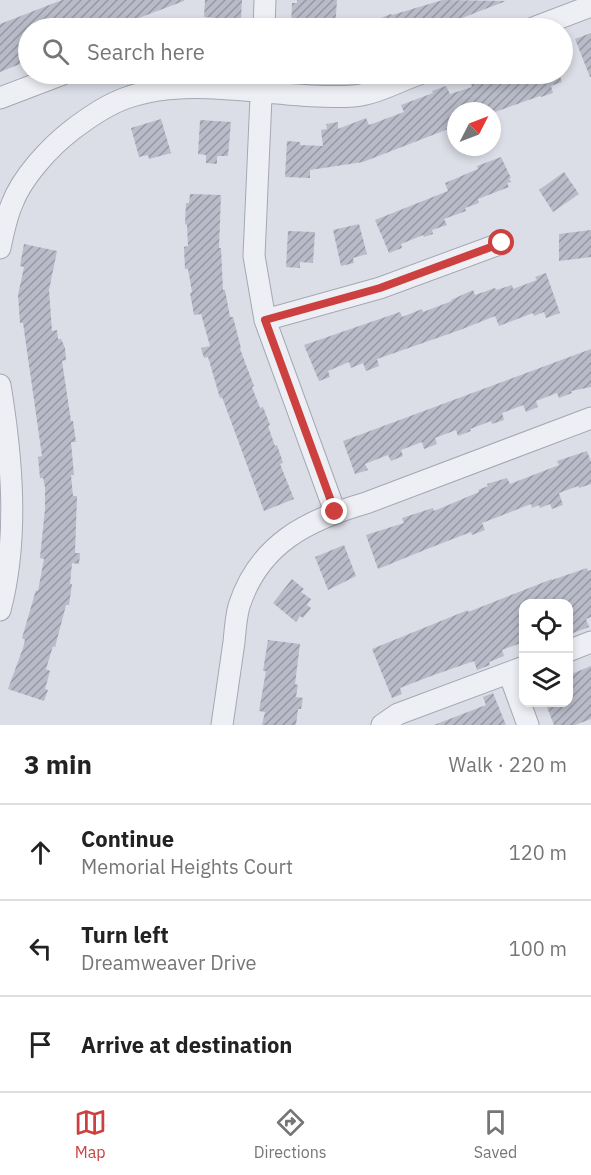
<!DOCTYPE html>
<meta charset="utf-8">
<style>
body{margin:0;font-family:"IBM Plex Sans",sans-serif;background:#f6f6f6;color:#222}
.controls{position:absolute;right:18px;bottom:18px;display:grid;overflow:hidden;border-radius:12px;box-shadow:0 3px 9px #0003}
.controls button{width:54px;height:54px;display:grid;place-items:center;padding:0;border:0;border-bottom:2px solid #e0e0e0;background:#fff;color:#222;font:30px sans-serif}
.compass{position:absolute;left:447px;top:102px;width:54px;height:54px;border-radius:50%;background:#fff;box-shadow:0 3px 9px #0003;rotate:48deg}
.stop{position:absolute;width:18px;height:18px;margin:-14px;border:4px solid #cc413f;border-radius:50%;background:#fff}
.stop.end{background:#cc413f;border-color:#fff;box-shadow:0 2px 6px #0008}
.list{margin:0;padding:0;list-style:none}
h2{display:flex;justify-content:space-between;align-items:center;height:78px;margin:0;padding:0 24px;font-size:26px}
h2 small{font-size:20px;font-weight:400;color:#767676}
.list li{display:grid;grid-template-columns:39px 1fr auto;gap:18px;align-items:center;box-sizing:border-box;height:96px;padding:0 24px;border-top:2px solid #e0e0e0}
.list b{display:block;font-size:22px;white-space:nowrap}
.list p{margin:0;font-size:20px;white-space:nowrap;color:#767676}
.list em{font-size:20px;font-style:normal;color:#767676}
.icon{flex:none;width:33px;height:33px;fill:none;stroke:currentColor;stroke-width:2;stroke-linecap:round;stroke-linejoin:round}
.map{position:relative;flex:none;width:591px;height:725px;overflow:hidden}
.search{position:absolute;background:#fff;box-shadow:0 3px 9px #0003;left:18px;right:18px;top:18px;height:66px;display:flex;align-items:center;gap:15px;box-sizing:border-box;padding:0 21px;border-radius:33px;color:#767676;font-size:22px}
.sheet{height:366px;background:#fff}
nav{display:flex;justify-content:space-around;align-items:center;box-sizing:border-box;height:84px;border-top:2px solid #e0e0e0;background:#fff;font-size:16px;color:#767676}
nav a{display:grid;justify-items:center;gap:3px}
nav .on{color:#cc413f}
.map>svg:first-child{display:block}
.building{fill:url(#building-hatch)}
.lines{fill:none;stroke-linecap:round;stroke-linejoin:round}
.minor-casing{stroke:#a4a8b3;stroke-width:23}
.minor{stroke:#eeeff4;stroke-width:21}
.route{stroke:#cc413f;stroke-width:8}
</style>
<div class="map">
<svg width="591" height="725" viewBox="0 0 591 725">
<defs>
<pattern id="building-hatch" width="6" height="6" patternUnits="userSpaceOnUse" patternTransform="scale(1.5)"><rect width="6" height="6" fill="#b9bcc8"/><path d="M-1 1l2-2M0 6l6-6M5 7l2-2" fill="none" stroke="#9699a4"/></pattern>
</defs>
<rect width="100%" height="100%" fill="#dbdee6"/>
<path class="building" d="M 62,0 L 184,0 L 184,1 L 112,28 L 28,28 L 28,59 L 25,60 L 25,62 L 0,72 L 0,24 Z
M 205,0 L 242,0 L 241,20 L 204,17 Z
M 297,0 L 337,0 L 335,28 L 291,28 L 292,3 L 297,3 Z
M 443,0 L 506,1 L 436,28 L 355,28 L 391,14 L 392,15 Z
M 591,33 L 591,77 L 590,77 L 575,39 Z
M 487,74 L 559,74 L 562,82 L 551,86 L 553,93 L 541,97 L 540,96 L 492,113 L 492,111 L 456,111 L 456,126 L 363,162 L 310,170 L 310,178 L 285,177 L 287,141 L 300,142 L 300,145 L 323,146 L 321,130 L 327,129 L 326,124 L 338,122 L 338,129 L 366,118 L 369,125 L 404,112 L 401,105 L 433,93 L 432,91 L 446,86 L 450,94 L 472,87 L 469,80 Z
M 161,119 L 171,153 L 149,159 L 148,155 L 139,157 L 131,128 Z
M 200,120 L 231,122 L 228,156 L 217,156 L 217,164 L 206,163 L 206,155 L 198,154 Z
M 501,157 L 511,178 L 509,178 L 511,182 L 507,183 L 509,187 L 478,199 L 479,203 L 465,208 L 466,211 L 444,219 L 447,225 L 432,230 L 433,234 L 424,237 L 423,235 L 401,244 L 402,248 L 389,253 L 375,220 L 448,191 L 445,183 L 478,169 L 477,166 Z
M 564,172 L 579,194 L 553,212 L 539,190 Z
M 190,194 L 221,195 L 219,248 L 221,248 L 223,290 L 225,290 L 230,317 L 233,317 L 241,348 L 240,349 L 254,386 L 252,387 L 260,408 L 263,407 L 270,425 L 268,426 L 275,446 L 277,445 L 283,463 L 280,464 L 294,499 L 264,511 L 222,397 L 220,398 L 208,357 L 204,358 L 201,348 L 210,346 L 201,314 L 194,315 L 190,293 L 192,292 L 188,269 L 185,269 L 184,247 L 188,246 L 187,225 L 185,224 L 186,203 L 189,203 Z
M 359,224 L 367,254 L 353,258 L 354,263 L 341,266 L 333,230 Z
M 591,230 L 591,257 L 559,261 L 559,234 Z
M 288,231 L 315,232 L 313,263 L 300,262 L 300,268 L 286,267 Z
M 24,244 L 57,251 L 49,290 L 52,331 L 57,330 L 58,339 L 61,339 L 65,348 L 66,360 L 62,361 L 71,421 L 73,421 L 76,442 L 71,442 L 74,475 L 71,475 L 73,496 L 77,496 L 75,553 L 80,553 L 79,564 L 72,563 L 70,584 L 72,584 L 69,605 L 66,605 L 55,647 L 53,646 L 46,669 L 50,671 L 45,689 L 48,690 L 44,701 L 8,689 L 23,648 L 25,640 L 22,638 L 36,590 L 38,591 L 44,559 L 40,558 L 45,509 L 45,487 L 43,478 L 40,478 L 38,457 L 42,456 L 23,323 L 20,323 L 18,295 L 24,267 L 20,266 Z
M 546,273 L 560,313 L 546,318 L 544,312 L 534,316 L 533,313 L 499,326 L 495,316 L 460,330 L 377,359 L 379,366 L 366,371 L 363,363 L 351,368 L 349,362 L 328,371 L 330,377 L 319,381 L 304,345 L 400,312 L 402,317 L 422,309 L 423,312 L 452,301 L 451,300 L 473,290 L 475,295 L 495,288 L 496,290 L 512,285 L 513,289 L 537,280 L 535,277 Z
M 591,349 L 591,387 L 571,391 L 572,393 L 559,398 L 557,393 L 536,401 L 538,407 L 526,412 L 523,405 L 502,413 L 504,420 L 492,424 L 491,421 L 470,429 L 471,431 L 458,436 L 456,430 L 435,438 L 437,444 L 424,449 L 422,442 L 401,450 L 403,456 L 391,461 L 388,455 L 365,464 L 368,470 L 355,474 L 343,441 Z
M 587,451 L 591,462 L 591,484 L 579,488 L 578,486 L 559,493 L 563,505 L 552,509 L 550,504 L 540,508 L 539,505 L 532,508 L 531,504 L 482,523 L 485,530 L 472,535 L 471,532 L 427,549 L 378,569 L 366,535 L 404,523 L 402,518 L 433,508 L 434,511 L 479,492 L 478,490 L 488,486 L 487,484 L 507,478 L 510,484 L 559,465 L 557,461 Z
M 344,545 L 356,576 L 328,590 L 315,557 Z
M 587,568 L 588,571 L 591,570 L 591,617 L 586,619 L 589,627 L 568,635 L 568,603 L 524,603 L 524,642 L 502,650 L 504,656 L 489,662 L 490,665 L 477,670 L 474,661 L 431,676 L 400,688 L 402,694 L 392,698 L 372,649 L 468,610 L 468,612 L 552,579 L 552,580 Z
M 292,579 L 304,589 L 301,592 L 311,599 L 307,605 L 311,608 L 303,618 L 300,616 L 296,622 L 273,603 Z
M 268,640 L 300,644 L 295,684 L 298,685 L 296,697 L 303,698 L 301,709 L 298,709 L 296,725 L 262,725 L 265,712 L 259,711 L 266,671 L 263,671 Z
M 591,666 L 591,719 L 575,725 L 554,725 L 545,702 L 568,702 L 568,685 L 573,684 L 569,675 Z
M 493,693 L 506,725 L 434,725 L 486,705 L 483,697 Z"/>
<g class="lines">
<defs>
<path id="minor" d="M 264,28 L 265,0
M 533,28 L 591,6
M 262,74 L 254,256 L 265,320 L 335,512
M 0,98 L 63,74
M 0,248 C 3,233 6,218 12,204 C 22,177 50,147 72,130 C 89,117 106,105 126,98 C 195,73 282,101 354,96 C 376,94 399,81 419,74
M 265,320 L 380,288 L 502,243
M 0,385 C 12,458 19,538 0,610
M 568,651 L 591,642
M 509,673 L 528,725
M 222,725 C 226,698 230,670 234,642 C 235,631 236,617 239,606 C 259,544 307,520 366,503 L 591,418
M 382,725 L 398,714 L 524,667"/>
</defs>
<use href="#minor" class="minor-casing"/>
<use href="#minor" class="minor"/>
</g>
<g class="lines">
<path class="route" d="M 335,512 L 265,320 L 380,288 L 502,243"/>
</g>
</svg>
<div class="controls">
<button><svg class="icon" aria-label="locate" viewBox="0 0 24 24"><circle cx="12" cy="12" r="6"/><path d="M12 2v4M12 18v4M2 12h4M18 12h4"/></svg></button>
<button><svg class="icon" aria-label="layers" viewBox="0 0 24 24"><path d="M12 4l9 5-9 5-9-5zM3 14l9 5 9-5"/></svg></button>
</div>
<svg class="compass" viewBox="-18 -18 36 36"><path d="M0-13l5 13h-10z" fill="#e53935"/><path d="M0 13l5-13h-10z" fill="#767676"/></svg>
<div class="stop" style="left:502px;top:243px"></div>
<div class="stop end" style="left:335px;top:512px"></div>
<div class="search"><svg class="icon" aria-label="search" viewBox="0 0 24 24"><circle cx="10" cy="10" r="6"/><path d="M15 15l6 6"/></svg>Search here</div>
</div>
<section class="sheet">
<h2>3 min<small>Walk · 220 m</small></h2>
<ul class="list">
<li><svg class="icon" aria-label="ahead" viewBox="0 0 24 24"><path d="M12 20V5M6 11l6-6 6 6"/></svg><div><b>Continue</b><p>Memorial Heights Court</p></div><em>120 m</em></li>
<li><svg class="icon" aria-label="left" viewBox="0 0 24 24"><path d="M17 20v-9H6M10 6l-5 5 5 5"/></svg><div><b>Turn left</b><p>Dreamweaver Drive</p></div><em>100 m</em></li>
<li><svg class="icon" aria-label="arrive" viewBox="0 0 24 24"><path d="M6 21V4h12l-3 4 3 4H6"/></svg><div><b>Arrive at destination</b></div></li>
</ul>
</section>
<nav>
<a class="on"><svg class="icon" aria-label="map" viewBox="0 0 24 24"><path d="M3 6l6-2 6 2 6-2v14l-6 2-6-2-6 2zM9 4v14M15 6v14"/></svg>Map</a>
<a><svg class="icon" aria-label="directions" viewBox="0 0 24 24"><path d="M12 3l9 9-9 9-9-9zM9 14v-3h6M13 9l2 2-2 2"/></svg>Directions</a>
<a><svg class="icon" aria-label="saved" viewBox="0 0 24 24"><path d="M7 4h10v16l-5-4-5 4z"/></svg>Saved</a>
</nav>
